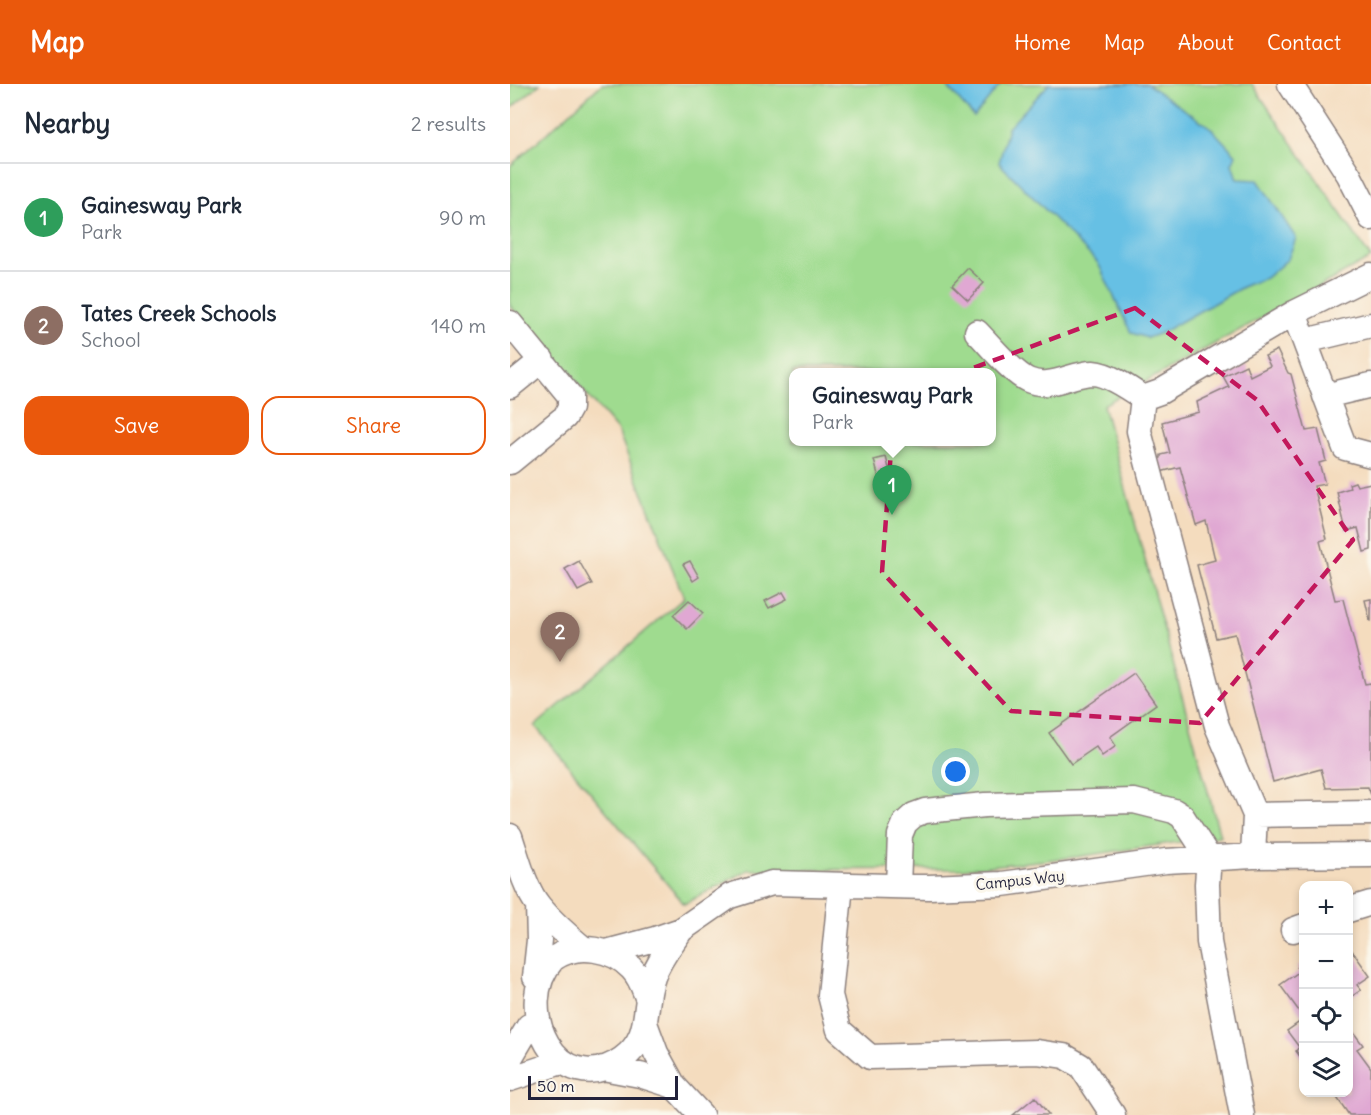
<!DOCTYPE html>
<meta charset="utf-8">
<style>
body{margin:0;font-family:Delius,sans-serif;background:#f6f6f7;color:#1f2937}
.controls{position:absolute;right:18px;bottom:18px;display:grid;overflow:hidden;border-radius:12px;box-shadow:0 3px 9px #0003}
.controls button{width:54px;height:54px;display:grid;place-items:center;padding:0;border:0;border-bottom:2px solid #e0e1e3;background:#fff;color:#1f2937;font:30px sans-serif}
.scale{position:absolute;left:18px;bottom:15px;width:150px;box-sizing:border-box;padding-left:6px;border:3px solid #22223b;border-top:0;font-size:16px;line-height:21px;white-space:nowrap;color:#22223b;-webkit-text-stroke:4px #fbf7ec;paint-order:stroke}
.you{position:absolute;left:446px;top:688px;width:21px;height:21px;margin:-15px;border:4px solid #fff;border-radius:50%;background:#1a73e8;box-shadow:0 0 0 9px #1a73e833}
.badge{display:grid;place-items:center;width:39px;height:39px;border-radius:50%;background:#ea580c;color:#fff;font-size:20px;font-weight:700}
.pin{position:absolute;translate:-50% -50px;filter:drop-shadow(0 2px 3px #0008)}
.pin::after{content:'';position:absolute;top:32px;width:21px;height:18px;background:inherit;clip-path:polygon(0 0,100% 0,50% 100%)}
.popup{position:absolute;left:279px;top:284px;width:207px;height:78px;box-sizing:border-box;display:grid;place-content:center;border-radius:12px;background:#fff;filter:drop-shadow(0 2px 4px #0005);font-size:20px;white-space:nowrap;color:#747a83}
.popup b{font-size:22px;color:#1f2937}
.popup::after{content:'';position:absolute;left:50%;top:100%;margin-left:-12px;border:12px solid transparent;border-top-color:#fff}
.list{margin:0;padding:0;list-style:none}
h2{display:flex;justify-content:space-between;align-items:center;height:78px;margin:0;padding:0 24px;font-size:26px}
h2 small{font-size:20px;font-weight:400;color:#747a83}
.list li{display:grid;grid-template-columns:39px 1fr auto;gap:18px;align-items:center;box-sizing:border-box;height:108px;padding:0 24px;border-top:2px solid #e0e1e3}
.list b{display:block;font-size:22px;white-space:nowrap}
.list p{margin:0;font-size:20px;white-space:nowrap;color:#747a83}
.list em{font-size:20px;font-style:normal;color:#747a83}
.actions{display:flex;gap:12px;padding:18px 24px}
.actions a{flex:1;padding:14px 0;border:2px solid #ea580c;border-radius:18px;text-align:center;font-size:21px;color:#ea580c}
.actions .main{background:#ea580c;color:#fff}
.icon{flex:none;width:33px;height:33px;fill:none;stroke:currentColor;stroke-width:2;stroke-linecap:round;stroke-linejoin:round}
.map{position:relative;flex:none;width:861px;height:1031px;overflow:hidden}
header{display:flex;align-items:center;gap:36px;box-sizing:border-box;height:84px;padding:0 30px;background:#ea580c;color:#fff}
header strong{font-size:28px}
nav{display:flex;gap:33px;margin-inline-start:auto;font-size:21px}
main{display:flex}
aside{flex:1;background:#fff}
.map>svg:first-child{display:block}
.green{fill:#9fdb8f;stroke:#607e65;stroke-width:1.5;fill-rule:evenodd}
.water{fill:#66c0e4;stroke:#447190;stroke-width:1.5}
.building{fill:#e0a8d3}
.lines{fill:none;stroke-linecap:round;stroke-linejoin:round}
.minor-casing{stroke:#8b7f7c;stroke-width:27}
.minor{stroke:#fff;stroke-width:24}
.marked{fill:none;stroke:#c2185b;stroke-width:4.5;stroke-dasharray:12 8;stroke-linejoin:round}
.labels{text-anchor:middle;dominant-baseline:central;stroke-width:6;stroke-linejoin:round;paint-order:stroke}
.street-label{font-size:15px;fill:#22223b;stroke:#fbf7ec}
</style>
<header>
<strong>Map</strong>
<nav><a>Home</a><a>Map</a><a>About</a><a>Contact</a></nav>
</header>
<main>
<aside>
<h2>Nearby<small>2 results</small></h2>
<ul class="list">
<li><span class="badge" style="background:#2e9e5b">1</span><div><b>Gainesway Park</b><p>Park</p></div><em>90 m</em></li>
<li><span class="badge" style="background:#8d6e63">2</span><div><b>Tates Creek Schools</b><p>School</p></div><em>140 m</em></li>
</ul>
<div class="actions"><a class="main">Save</a><a>Share</a></div>
</aside>
<div class="map">
<svg width="861" height="1031" viewBox="0 0 861 1031">
<rect width="100%" height="100%" fill="#fbf7ec"/>
<filter id="ink" filterUnits="userSpaceOnUse"><feTurbulence type="fractalNoise" baseFrequency=".0167" numOctaves="2"/><feDisplacementMap in="SourceGraphic" scale="12" xChannelSelector="R" yChannelSelector="G"/><feConvolveMatrix kernelMatrix="1 2 1 2 8 2 1 2 1" color-interpolation-filters="sRGB"/></filter>
<filter id="wash" filterUnits="userSpaceOnUse"><feTurbulence type="fractalNoise" baseFrequency=".008" numOctaves="4" result="noise"/><feDisplacementMap in="SourceGraphic" scale="24" xChannelSelector="R" yChannelSelector="G"/><feGaussianBlur stdDeviation="1.35" result="paint"/><feColorMatrix in="noise" values="0 0 0 0 0 0 0 0 0 0 0 0 0 0 0 0 0 1.4 0 .05"/><feComposite in="paint" operator="in"/></filter>
<g filter="url(#wash)">
<rect width="100%" height="100%" fill="#f4dcbe"/>
<path class="green" d="M 0,0 L 30,0 L 0,25 Z
M 92,0 L 742,0 L 861,174 L 593,321 L 710,752 L 566,773 L 453,785 L 238,786 L 174,820 L 25,642 L 174,514 L 108,347 L 0,222 L 0,82 ZM 283,288 L 481,288 L 481,358 L 283,358 Z"/>
<path class="water" d="M 435,0 L 491,0 L 464,33 Z
M 539,0 L 637,0 L 701,44 L 726,71 L 722,80 L 727,95 L 748,96 L 786,154 L 778,175 L 756,194 L 736,201 L 651,249 L 637,254 L 621,249 L 588,179 L 489,79 L 498,44 Z"/>
<g id="blocks">
<path class="building" d="M 458,184 L 474,199 L 458,216 L 442,201 Z
M 767,266 L 778,289 L 781,290 L 796,347 L 808,345 L 816,377 L 809,379 L 815,400 L 804,402 L 817,455 L 810,457 L 825,516 L 833,515 L 855,600 L 861,599 L 861,711 L 858,703 L 816,704 L 811,685 L 763,698 L 725,550 L 706,554 L 687,481 L 705,476 L 696,437 L 686,441 L 670,383 L 650,388 L 647,375 L 651,374 L 651,371 L 660,369 L 652,338 L 689,328 L 687,318 L 719,303 L 713,292 L 736,281 L 740,292 L 760,282 L 755,272 Z
M 376,373 L 387,414 L 375,417 L 364,376 Z
M 845,398 L 847,402 L 861,399 L 861,466 L 854,468 L 848,444 L 836,447 L 827,408 L 840,404 L 839,400 Z
M 69,477 L 82,500 L 68,507 L 55,485 Z
M 180,477 L 189,493 L 183,497 L 173,480 Z
M 273,508 L 277,515 L 259,524 L 255,517 Z
M 861,515 L 861,537 L 860,537 L 855,516 Z
M 179,516 L 193,529 L 177,545 L 163,531 Z
M 624,589 L 646,620 L 600,653 L 606,662 L 592,672 L 586,663 L 561,680 L 539,649 Z
M 838,861 L 860,892 L 847,901 L 851,906 L 838,915 Z
M 794,878 L 794,934 L 770,901 L 790,887 L 787,883 Z
M 794,935 L 794,978 L 786,967 L 789,963 L 777,947 Z
M 838,941 L 853,961 L 847,965 L 861,984 L 861,1031 L 839,1031 L 823,1008 L 838,1008 Z
M 525,1013 L 539,1031 L 503,1031 Z"/>
</g>
</g>
<g filter="url(#ink)">
<use href="#blocks" fill-opacity="0" stroke="#8b7f7c" stroke-width="1.5"/>
<g class="lines">
<defs>
<path id="minor" d="M 780,0 L 839,91 L 861,134
M 784,229 L 835,364 L 861,371
M 0,239 L 60,312 L 60,324 L 55,333 L 0,378
M 467,248 C 480,261 502,289 518,296 C 540,306 561,289 583,289 C 599,290 620,305 633,314
M 795,257 L 861,241
M 0,302 L 32,276
M 815,312 L 861,301
M 745,731 L 707,642 L 629,347 L 633,314 L 650,308 L 784,229 L 861,191
M 0,752 C 7,773 15,805 29,822 C 42,838 58,852 74,865
M 743,772 L 745,731 L 861,729
M 331,801 L 320,911 L 329,946 L 360,973 L 527,968 L 554,972 L 571,982 L 603,1031
M 388,802 L 390,751 L 395,739 L 404,731 L 415,727 L 475,721 L 624,717 L 664,727 L 672,732 L 699,774 L 697,800 L 699,858 L 732,1031
M 838,826 L 861,819
M 783,846 L 794,842
M 96,868 L 145,855 L 171,846 L 220,812 L 262,799 L 419,803 L 492,800 L 656,777 L 743,772 L 861,771
M 25,893 L 29,856 L 28,821
M 137,913 C 133,903 130,893 122,885 C 103,864 67,858 43,875 C 0,923 48,1020 112,975 C 143,953 132,923 143,893 C 149,875 161,861 171,846
M 136,942 L 146,969 L 164,1002 L 191,1031
M 0,974 L 19,942
M 93,984 L 130,991 L 164,1002
M 0,995 L 48,979"/>
</defs>
<use href="#minor" class="minor-casing"/>
<use href="#minor" class="minor"/>
</g>
</g>
<path class="marked" d="M 625,224 L 747,316 L 843,456 L 690,639 L 501,627 L 372,488 L 385,313 Z"/>
<g class="labels">
<g class="street-label">
<text transform="translate(510 796) rotate(-6)">Campus Way</text>
</g>
</g>
</svg>
<div class="controls">
<button>+</button>
<button>−</button>
<button><svg class="icon" aria-label="locate" viewBox="0 0 24 24"><circle cx="12" cy="12" r="6"/><path d="M12 2v4M12 18v4M2 12h4M18 12h4"/></svg></button>
<button><svg class="icon" aria-label="layers" viewBox="0 0 24 24"><path d="M12 4l9 5-9 5-9-5zM3 14l9 5 9-5"/></svg></button>
</div>
<div class="scale">50 m</div>
<div class="you"></div>
<div class="pin badge" style="left:382px;top:431px;background:#2e9e5b">1</div>
<div class="popup"><b>Gainesway Park</b>Park</div>
<div class="pin badge" style="left:50px;top:578px;background:#8d6e63">2</div>
</div>
</main>
